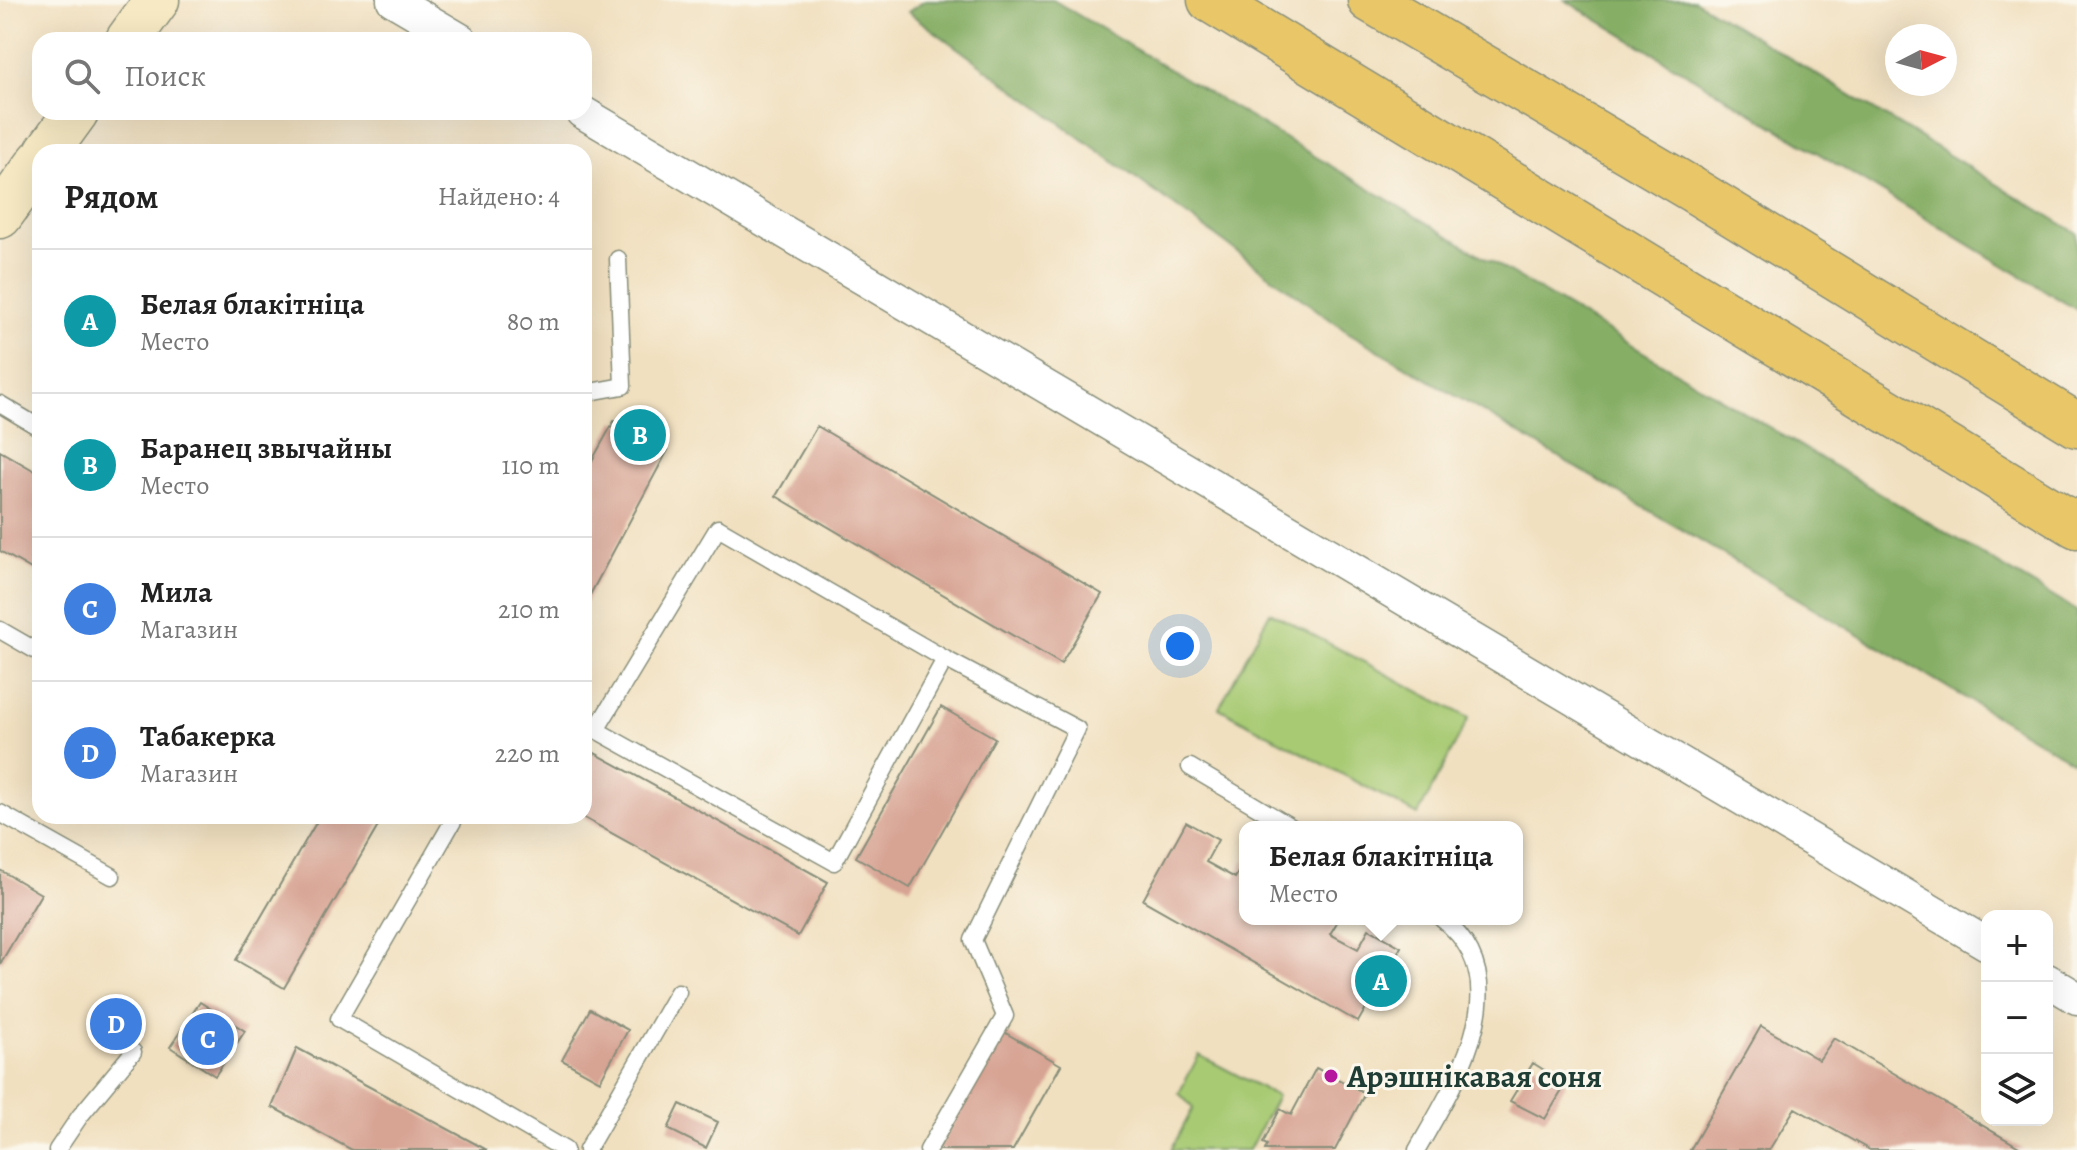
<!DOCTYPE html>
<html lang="ru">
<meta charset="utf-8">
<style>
body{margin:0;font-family:Alegreya,serif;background:#f6f6f6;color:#222}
.controls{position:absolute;right:24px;bottom:24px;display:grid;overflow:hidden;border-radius:16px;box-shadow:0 8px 32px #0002}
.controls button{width:72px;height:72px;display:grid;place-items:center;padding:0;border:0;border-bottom:2px solid #e0e0e0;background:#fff;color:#222;font:40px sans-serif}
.compass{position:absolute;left:1885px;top:24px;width:72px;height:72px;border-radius:50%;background:#fff;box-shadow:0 8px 32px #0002;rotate:84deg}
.you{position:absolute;left:1180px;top:646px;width:28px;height:28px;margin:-20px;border:6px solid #fff;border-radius:50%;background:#1a73e8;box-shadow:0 0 0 12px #1a73e833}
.badge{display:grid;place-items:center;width:52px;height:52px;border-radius:50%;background:#1a73e8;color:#fff;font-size:26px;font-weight:700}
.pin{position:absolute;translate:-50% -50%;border:4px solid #fff;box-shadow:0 2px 8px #0006}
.popup{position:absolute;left:1239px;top:821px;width:284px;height:104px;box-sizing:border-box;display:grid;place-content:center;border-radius:16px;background:#fff;filter:drop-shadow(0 2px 6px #0005);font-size:26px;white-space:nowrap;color:#767676}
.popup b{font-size:30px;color:#222}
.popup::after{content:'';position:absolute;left:50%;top:100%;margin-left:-16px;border:16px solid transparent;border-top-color:#fff}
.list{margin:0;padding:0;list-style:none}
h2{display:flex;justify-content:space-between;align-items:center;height:104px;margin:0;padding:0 32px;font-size:34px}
h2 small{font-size:26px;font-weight:400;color:#767676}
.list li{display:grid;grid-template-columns:52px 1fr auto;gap:24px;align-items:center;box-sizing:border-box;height:144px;padding:0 32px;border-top:2px solid #e0e0e0}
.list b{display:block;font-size:30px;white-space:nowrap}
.list p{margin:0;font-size:26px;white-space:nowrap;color:#767676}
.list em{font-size:26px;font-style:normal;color:#767676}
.icon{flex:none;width:44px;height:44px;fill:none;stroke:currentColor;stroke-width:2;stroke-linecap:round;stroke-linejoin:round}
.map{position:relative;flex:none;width:2077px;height:1150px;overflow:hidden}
.search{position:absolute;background:#fff;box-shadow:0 8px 32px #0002;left:32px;top:32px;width:560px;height:88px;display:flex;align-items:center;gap:20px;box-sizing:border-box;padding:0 28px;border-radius:24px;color:#767676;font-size:30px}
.panel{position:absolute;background:#fff;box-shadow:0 8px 32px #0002;left:32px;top:144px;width:560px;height:680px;border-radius:24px}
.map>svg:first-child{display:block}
.green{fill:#a8ca73;stroke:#648454;stroke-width:2}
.forest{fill:#86ae65;stroke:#52764c;stroke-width:2}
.building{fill:#d7a393}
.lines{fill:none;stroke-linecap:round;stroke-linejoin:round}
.lane-casing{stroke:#888e7a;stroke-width:19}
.street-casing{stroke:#888e7a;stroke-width:35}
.secondary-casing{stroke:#888e7a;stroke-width:47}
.highway-casing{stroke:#888e7a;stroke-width:47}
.lane{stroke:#fff;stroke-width:16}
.street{stroke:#fff;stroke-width:32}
.secondary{stroke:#f6e9c3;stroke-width:44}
.highway{stroke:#e9c769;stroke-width:44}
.poi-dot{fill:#b5179e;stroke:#fbf7ec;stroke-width:3}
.labels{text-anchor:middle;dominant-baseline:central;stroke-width:6;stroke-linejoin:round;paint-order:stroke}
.poi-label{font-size:32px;font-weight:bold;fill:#1f3d34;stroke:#fbf7ec;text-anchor:start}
</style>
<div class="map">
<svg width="2077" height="1150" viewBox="0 0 2077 1150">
<rect width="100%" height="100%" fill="#fbf7ec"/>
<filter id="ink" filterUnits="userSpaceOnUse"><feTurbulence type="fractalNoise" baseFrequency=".0125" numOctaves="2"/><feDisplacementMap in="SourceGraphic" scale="16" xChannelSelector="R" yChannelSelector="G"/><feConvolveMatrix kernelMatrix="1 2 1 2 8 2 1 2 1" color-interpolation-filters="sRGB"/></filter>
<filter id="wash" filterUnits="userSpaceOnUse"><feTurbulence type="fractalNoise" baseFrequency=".006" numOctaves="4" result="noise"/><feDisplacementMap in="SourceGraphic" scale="32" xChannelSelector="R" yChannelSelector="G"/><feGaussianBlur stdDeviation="1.8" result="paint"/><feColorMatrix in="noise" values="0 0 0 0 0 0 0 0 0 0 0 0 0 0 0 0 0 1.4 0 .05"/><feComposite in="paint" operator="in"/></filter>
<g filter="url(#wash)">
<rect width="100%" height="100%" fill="#f1e0c0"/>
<path class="green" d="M 1270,612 L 1469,718 L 1418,815 L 1219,708 Z
M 1199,1055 L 1277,1096 L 1249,1150 L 1171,1150 L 1193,1108 L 1179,1093 Z"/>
<path class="forest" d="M 925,0 L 1053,0 L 2077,611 L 2077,764 L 1346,331 L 908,12 Z
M 1565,0 L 1694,0 L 2077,233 L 2077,310 Z"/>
<g id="blocks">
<path class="building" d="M 614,421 L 668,450 L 584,606 L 584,475 Z
M 817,426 L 1102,594 L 1061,664 L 776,496 Z
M 0,451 L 40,474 L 40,574 L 0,551 Z
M 941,707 L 995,738 L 910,888 L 856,857 Z
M 584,747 L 828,882 L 798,936 L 584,818 Z
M 320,816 L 384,816 L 284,988 L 236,960 Z
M 1186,822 L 1218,840 L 1206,862 L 1235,878 L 1245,860 L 1245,919 L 1339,919 L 1330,934 L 1358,949 L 1369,929 L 1401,947 L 1358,1022 L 1143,900 Z
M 0,870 L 41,894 L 0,964 Z
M 200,1002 L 245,1031 L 215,1076 L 170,1047 Z
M 590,1009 L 628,1030 L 600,1081 L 562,1060 Z
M 1761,1026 L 1819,1060 L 1834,1038 L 2024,1150 L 1870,1150 L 1795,1108 L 1769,1150 L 1690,1150 Z
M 1004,1032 L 1061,1065 L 1013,1150 L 938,1150 Z
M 297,1048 L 487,1150 L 352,1150 L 272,1107 Z
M 1533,1063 L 1566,1084 L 1545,1119 L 1510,1101 Z
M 1316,1068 L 1365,1093 L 1335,1150 L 1265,1150 L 1267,1145 L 1263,1143 L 1280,1109 L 1291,1115 Z
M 680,1104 L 718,1122 L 706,1148 L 668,1129 Z"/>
</g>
</g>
<g filter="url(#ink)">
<use href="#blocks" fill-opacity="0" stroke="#888e7a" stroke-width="2"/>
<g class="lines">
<defs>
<path id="lane" d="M 584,393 L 623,386 L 618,259
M 0,404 L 40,428
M 0,630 L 40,653
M 1190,767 L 1291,827
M 0,813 L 112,876
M 456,816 L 339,1019 L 565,1150
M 57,1150 L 80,1116 L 133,1052
M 587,1150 L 678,992
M 928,1150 L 1005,1016 L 973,940 L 1077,729 L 945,659 L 718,528 L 596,730 L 834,862 L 945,659
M 1417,1150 C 1455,1083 1522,981 1442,919"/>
<path id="street" d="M 393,0 L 461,40
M 582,112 L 1987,944
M 2047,980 L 2077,998"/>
<path id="secondary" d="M 128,40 L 157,0
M 47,152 L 76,112
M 0,216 L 40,161"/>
<path id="highway" d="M 1210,0 L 2077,526
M 1370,0 L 1693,190 L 2077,425"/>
</defs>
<use href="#lane" class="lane-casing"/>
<use href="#street" class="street-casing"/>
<use href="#secondary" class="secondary-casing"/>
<use href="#highway" class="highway-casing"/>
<use href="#lane" class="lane"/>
<use href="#street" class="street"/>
<use href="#secondary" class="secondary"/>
<use href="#highway" class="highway"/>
</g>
</g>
<circle class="poi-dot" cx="1331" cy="1076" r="8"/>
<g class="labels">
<g class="poi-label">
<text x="1347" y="1076">Арэшнікавая соня</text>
</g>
</g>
</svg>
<div class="controls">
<button>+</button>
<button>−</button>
<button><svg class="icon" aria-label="layers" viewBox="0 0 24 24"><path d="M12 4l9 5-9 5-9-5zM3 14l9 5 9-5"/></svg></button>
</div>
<svg class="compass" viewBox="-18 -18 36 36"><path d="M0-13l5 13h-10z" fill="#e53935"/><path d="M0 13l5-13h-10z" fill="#767676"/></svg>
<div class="you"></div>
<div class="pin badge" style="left:1381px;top:981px;background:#0f9aa8">A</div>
<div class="popup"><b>Белая блакітніца</b>Место</div>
<div class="pin badge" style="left:640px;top:435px;background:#0f9aa8">B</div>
<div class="pin badge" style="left:208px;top:1039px;background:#3f7fe0">C</div>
<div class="pin badge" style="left:116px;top:1024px;background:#3f7fe0">D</div>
<div class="search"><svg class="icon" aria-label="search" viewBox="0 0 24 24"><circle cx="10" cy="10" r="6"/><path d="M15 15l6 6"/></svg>Поиск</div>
<section class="panel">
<h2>Рядом<small>Найдено: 4</small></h2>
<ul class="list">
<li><span class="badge" style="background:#0f9aa8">A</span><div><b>Белая блакітніца</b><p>Место</p></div><em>80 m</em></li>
<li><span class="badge" style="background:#0f9aa8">B</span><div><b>Баранец звычайны</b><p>Место</p></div><em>110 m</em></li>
<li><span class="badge" style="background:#3f7fe0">C</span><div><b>Мила</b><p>Магазин</p></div><em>210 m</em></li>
<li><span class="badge" style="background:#3f7fe0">D</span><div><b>Табакерка</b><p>Магазин</p></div><em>220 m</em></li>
</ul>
</section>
</div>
